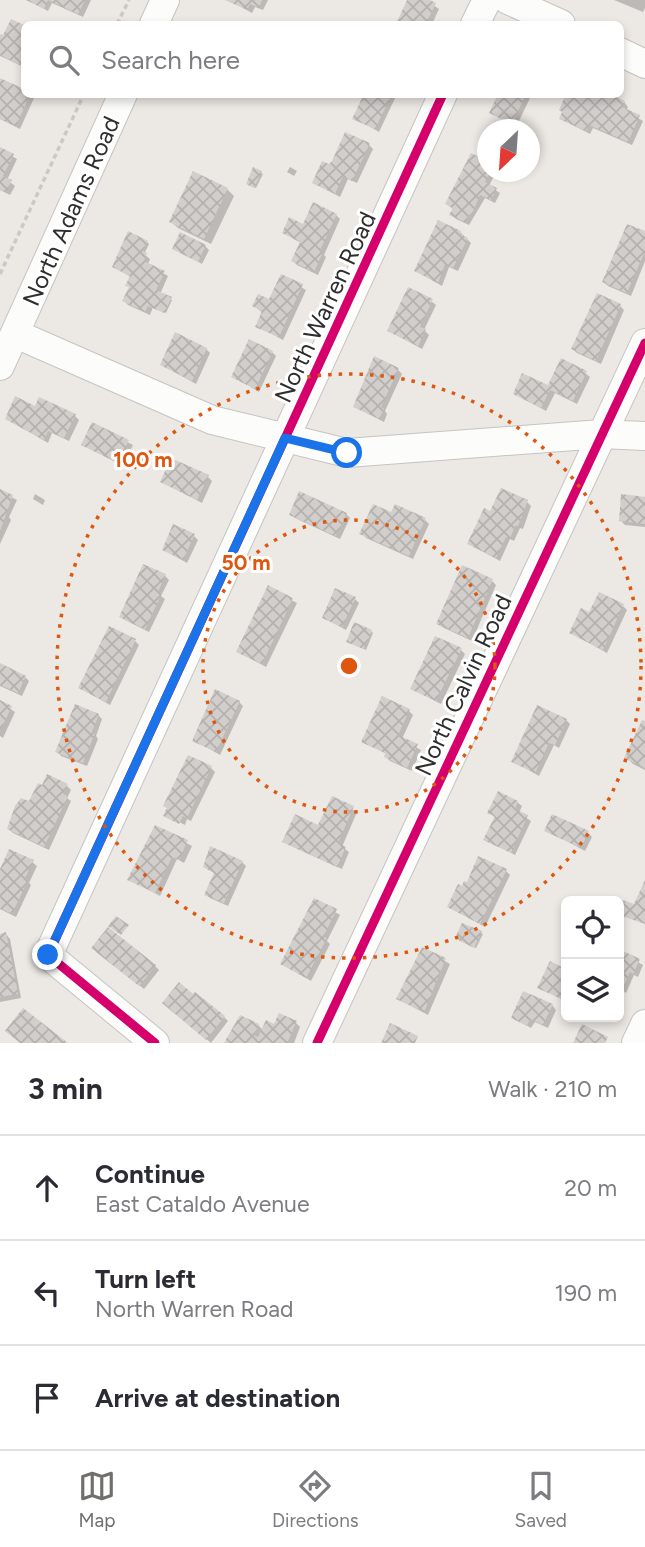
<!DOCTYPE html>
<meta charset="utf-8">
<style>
body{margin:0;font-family:Figtree,sans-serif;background:#f2f2f3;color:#2b2b33}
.controls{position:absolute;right:21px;bottom:21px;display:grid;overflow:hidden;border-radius:10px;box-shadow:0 4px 10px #0003}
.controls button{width:63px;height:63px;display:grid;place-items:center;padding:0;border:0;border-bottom:2px solid #e1e1e2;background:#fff;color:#2b2b33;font:35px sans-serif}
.compass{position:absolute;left:477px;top:119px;width:63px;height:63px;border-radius:50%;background:#fff;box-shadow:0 4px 10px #0003;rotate:205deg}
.stop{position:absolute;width:21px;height:21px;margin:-16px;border:5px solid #1a73e8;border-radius:50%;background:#fff}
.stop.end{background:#1a73e8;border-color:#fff;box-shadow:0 2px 7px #0008}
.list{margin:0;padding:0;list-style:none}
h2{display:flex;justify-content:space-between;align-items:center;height:91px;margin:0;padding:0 28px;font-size:30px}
h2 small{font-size:23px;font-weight:400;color:#7c7c81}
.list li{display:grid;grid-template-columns:46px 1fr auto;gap:21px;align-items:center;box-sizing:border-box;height:105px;padding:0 28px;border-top:2px solid #e1e1e2}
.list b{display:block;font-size:26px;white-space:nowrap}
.list p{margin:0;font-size:23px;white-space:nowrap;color:#7c7c81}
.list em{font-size:23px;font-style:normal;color:#7c7c81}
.icon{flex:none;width:38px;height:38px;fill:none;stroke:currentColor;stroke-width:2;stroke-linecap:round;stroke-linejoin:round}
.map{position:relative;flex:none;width:645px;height:1043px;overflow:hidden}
.search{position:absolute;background:#fff;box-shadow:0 4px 10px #0003;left:21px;right:21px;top:21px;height:77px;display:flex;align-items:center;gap:18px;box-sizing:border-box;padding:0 24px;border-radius:10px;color:#7c7c81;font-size:26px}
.sheet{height:406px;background:#fff}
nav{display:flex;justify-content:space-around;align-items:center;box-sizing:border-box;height:98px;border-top:2px solid #e1e1e2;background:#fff;font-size:19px;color:#7c7c81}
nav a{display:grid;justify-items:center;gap:4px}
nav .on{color:#706f6e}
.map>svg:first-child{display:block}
.shadow{fill:#0003}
.building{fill:url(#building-cross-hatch)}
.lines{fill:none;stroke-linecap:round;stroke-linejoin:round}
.minor-casing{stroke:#c5c4c5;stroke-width:30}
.path{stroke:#c9c9c8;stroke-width:3.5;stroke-dasharray:5 3.5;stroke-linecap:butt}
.minor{stroke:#fcfcfb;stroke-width:28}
.cycleway-casing{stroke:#fff;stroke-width:13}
.cycleway{stroke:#d6006c;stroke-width:9}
.route{stroke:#1a73e8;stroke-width:9}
.ring{fill:none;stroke:#df570e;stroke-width:3.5;stroke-dasharray:3.5 7}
.labels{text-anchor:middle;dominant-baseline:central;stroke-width:6;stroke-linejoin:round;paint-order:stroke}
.street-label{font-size:24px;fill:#2e2e2e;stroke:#fff}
.centre{fill:#df570e;stroke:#fff;stroke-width:3.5}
.ring-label{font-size:21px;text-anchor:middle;font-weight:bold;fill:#df570e;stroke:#fff;stroke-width:6;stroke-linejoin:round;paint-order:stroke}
</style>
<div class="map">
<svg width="645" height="1043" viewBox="0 0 645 1043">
<defs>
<pattern id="building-cross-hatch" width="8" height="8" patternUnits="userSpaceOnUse" patternTransform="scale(1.75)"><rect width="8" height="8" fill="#d1cecb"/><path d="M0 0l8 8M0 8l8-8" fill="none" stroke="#b4b1af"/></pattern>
</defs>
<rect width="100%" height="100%" fill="#ece8e4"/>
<path class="shadow" d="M 28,0 L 91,0 L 83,17 L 52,3 L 48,11 Z
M 229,0 L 268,0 L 263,10 L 255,7 L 252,13 Z
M 409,0 L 426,0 L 439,9 L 432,24 L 398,24 Z
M 614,0 L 645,0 L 645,8 L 643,12 Z
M 12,21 L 24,27 L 24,67 L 0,56 L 0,42 Z
M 0,80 L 34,98 L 20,129 L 0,119 Z
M 366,94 L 397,94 L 379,132 L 355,118 Z
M 500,94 L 532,94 L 516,127 L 491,113 Z
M 624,102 L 628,107 L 626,111 L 643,121 L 632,145 L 593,128 L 590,134 L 561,119 Z
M 369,145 L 373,149 L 357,183 L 348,179 L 340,197 L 314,183 L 329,166 Z
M 0,149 L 17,159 L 7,180 L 15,186 L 10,195 L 0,190 Z
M 290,167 L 297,171 L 294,176 L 287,172 Z
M 488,172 L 496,172 L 489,186 L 500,193 L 495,203 L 485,198 L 469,225 L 456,219 L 452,214 L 454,210 L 447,204 Z
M 261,173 L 263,174 L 256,188 L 249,185 Z
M 227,189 L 234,196 L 211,244 L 178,228 L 171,222 Z
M 336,215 L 340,219 L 324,255 L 326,257 L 318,275 L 297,265 L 293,261 L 301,243 L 284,233 Z
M 460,232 L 471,243 L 458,271 L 449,267 L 442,286 L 416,271 Z
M 645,233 L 645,261 L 631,296 L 608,286 L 604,282 Z
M 147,242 L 149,244 L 144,254 L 150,259 L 148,264 L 168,276 L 160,294 L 172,300 L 166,313 L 153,307 L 150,315 L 128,305 L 124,301 L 130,288 L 131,277 L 114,267 Z
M 205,246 L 209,250 L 202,264 L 174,248 Z
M 282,276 L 306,290 L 283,340 L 257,326 L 263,313 L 254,306 L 270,301 Z
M 431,301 L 436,305 L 424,330 L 429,335 L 422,349 L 389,331 Z
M 620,306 L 624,310 L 601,364 L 577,353 L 573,349 Z
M 206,349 L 210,353 L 196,384 L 162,365 Z
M 272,352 L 276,356 L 259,392 L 233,376 Z
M 398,370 L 402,374 L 385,411 L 387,414 L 384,422 L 355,407 Z
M 585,373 L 590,377 L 577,404 L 555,393 L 546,411 L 515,394 L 549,388 Z
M 35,408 L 75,416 L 79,420 L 69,441 L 52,433 L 48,443 L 7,419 Z
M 93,424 L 133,445 L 123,466 L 83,445 Z
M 208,477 L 212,481 L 202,503 L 162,482 Z
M 0,491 L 17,500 L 9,517 L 11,520 L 0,544 Z
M 35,494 L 45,500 L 43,505 L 33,499 Z
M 645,499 L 645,527 L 625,525 L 621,521 Z
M 527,502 L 531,506 L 523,529 L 520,528 L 514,541 L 510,539 L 500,561 L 469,544 Z
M 291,514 L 346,514 L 350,518 L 340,539 L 295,518 Z
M 392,515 L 425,520 L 429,524 L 413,559 L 366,538 L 362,533 Z
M 194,536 L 198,540 L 187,563 L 164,550 Z
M 165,576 L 169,580 L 161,596 L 165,599 L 149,632 L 125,620 L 121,616 Z
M 492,581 L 496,585 L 472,641 L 442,627 L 438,623 Z
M 268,588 L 297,603 L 266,667 L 238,652 Z
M 355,599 L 359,603 L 346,630 L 324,618 Z
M 623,606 L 627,610 L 607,653 L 571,633 L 590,614 Z
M 371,631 L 373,633 L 366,650 L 350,643 Z
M 135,641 L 139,645 L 110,705 L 80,688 Z
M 461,650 L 465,654 L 441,704 L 412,689 Z
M 0,669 L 25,677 L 29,681 L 22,696 L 0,686 Z
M 0,702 L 15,712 L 3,738 L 0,736 Z
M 239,702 L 243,706 L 220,755 L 194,740 Z
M 409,711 L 413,715 L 402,739 L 421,750 L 412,771 L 390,761 L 386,757 L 387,754 L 363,742 Z
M 98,715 L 102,719 L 96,736 L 98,739 L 87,766 L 61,756 L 57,751 Z
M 566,720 L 570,724 L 559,748 L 554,745 L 539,776 L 513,761 Z
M 645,723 L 645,770 L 633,764 L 626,757 Z
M 211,768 L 215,772 L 191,821 L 187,819 L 185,825 L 167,816 L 167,818 L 165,816 Z
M 67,786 L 71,790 L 67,798 L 71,801 L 49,850 L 13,833 L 9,829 L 30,804 Z
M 332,798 L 357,812 L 342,847 L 349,852 L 342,869 L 289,845 L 284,841 L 319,827 Z
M 517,802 L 522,806 L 519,813 L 531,821 L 515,855 L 485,839 L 496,818 L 489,813 Z
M 156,827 L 192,846 L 184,863 L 177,859 L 160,896 L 129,879 Z
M 546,830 L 588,833 L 592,837 L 585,851 Z
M 32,862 L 37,866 L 29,883 L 31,885 L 16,917 L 0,909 L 0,873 Z
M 242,862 L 246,866 L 228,906 L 210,898 L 206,894 L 216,874 L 205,867 Z
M 506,871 L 510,875 L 485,927 L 449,907 L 463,888 Z
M 315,900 L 340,915 L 327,941 L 330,944 L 311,981 L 282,964 Z
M 481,933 L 483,934 L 476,948 L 458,940 Z
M 6,934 L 10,939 L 21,998 L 0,1002 L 0,935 Z
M 423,949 L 450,964 L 428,1015 L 398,999 Z
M 619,951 L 643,965 L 638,977 L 634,975 L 626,993 L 623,991 L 619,1001 Z
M 97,952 L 155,966 L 159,970 L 144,989 Z
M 551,964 L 566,971 L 566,1002 L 540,987 Z
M 552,1005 L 556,1010 L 548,1028 L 535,1022 L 531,1028 L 513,1018 Z
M 168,1007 L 224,1017 L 228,1021 L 211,1043 Z
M 296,1023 L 300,1027 L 294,1043 L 226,1043 L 258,1025 L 263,1030 Z"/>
<path class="building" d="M 26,0 L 85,0 L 78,14 L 48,0 L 44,9 Z
M 225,0 L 262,0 L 259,8 L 250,4 L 247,10 Z
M 407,0 L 430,0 L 436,3 L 426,24 L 396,24 Z
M 11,19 L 24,25 L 24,67 L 0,55 L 0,34 L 3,35 Z
M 0,78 L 24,89 L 24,94 L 30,94 L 16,126 L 0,119 Z
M 364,94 L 392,94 L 375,129 L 352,119 Z
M 498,94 L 526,94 L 512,124 L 489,113 Z
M 566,94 L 611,94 L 625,101 L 622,107 L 640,115 L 628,142 L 589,125 L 586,131 L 559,119 L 562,112 L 559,110 Z
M 345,132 L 370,143 L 352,181 L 343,176 L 335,194 L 312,183 L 322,161 L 329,164 L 332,161 Z
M 0,147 L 14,154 L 3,176 L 12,180 L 6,192 L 0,190 Z
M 471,153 L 488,161 L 488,172 L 490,172 L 485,182 L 497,188 L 491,200 L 480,195 L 471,216 L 469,215 L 465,222 L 449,215 L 453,208 L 445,204 Z
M 253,167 L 262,171 L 254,188 L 246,184 Z
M 193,171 L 228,188 L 204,239 L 169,222 Z
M 313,202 L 337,214 L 320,250 L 323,252 L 314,272 L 291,261 L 300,242 L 282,233 L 289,217 L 303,224 Z
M 438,220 L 461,231 L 460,234 L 468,238 L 453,268 L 445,264 L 438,283 L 414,271 Z
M 627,224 L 645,231 L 645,251 L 627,293 L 602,282 Z
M 128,231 L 148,241 L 143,251 L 147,253 L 144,261 L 165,271 L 156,290 L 172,297 L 164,313 L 148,306 L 145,312 L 122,301 L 129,287 L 125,286 L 130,276 L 112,267 Z
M 180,232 L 206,245 L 198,262 L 172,249 Z
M 281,274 L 303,284 L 279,337 L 255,327 L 262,311 L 252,306 L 258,294 L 269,299 Z
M 408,287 L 433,299 L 420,327 L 426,329 L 418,346 L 387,331 Z
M 597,293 L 621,304 L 596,361 L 571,349 Z
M 175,332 L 207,348 L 192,381 L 160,365 Z
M 249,339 L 273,351 L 255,389 L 231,377 Z
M 374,356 L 399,368 L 381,407 L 384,409 L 379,419 L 353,407 Z
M 561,358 L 587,371 L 573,401 L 550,390 L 541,408 L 513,394 L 522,373 L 548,385 Z
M 15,396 L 35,406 L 39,397 L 76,414 L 64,438 L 48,431 L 44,440 L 5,419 Z
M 92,422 L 129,440 L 118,463 L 81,445 Z
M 171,458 L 209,475 L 197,500 L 160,482 Z
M 501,488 L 528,500 L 518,526 L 516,525 L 510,538 L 506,537 L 496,558 L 467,544 L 484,508 L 490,511 Z
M 0,489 L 13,495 L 0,531 Z
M 299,491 L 347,513 L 336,536 L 289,515 Z
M 621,494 L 645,497 L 645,524 L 619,521 Z
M 373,504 L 391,512 L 395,504 L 426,518 L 409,556 L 359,534 Z
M 173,524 L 195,534 L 183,560 L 162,550 Z
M 143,564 L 166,574 L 158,592 L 162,593 L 145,629 L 119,617 Z
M 462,565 L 493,579 L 468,638 L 436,624 Z
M 268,585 L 293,598 L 262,664 L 236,652 Z
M 335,588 L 356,597 L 342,627 L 322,618 Z
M 599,592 L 624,604 L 603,650 L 569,633 L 581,608 L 589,612 Z
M 354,622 L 372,630 L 364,649 L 346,642 Z
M 109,626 L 136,639 L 106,702 L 78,688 Z
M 435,636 L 462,648 L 436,701 L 410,689 Z
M 0,663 L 26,676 L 18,693 L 0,685 Z
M 215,689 L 240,701 L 216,752 L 192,741 Z
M 382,696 L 410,709 L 398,735 L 418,744 L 407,768 L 384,757 L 385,753 L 361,742 Z
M 0,700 L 12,706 L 0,731 Z
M 75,704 L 99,714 L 92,732 L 95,733 L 83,763 L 55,752 Z
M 537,705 L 567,719 L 555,745 L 549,743 L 535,773 L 511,762 Z
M 642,720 L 645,721 L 645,768 L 624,758 Z
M 188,755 L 212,766 L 187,818 L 183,816 L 179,824 L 163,816 L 167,808 L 163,806 Z
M 47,774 L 68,784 L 63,794 L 68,796 L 44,847 L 7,829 L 15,806 L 21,798 L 29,801 L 38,783 L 42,785 Z
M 498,791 L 518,801 L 515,809 L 528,815 L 511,853 L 483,840 L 495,816 L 487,813 Z
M 332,796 L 354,806 L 338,843 L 346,847 L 337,867 L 282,842 L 295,814 L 318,825 Z
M 552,814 L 589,831 L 581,848 L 544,831 Z
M 155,825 L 188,840 L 179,860 L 172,857 L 155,893 L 127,880 Z
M 210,846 L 243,861 L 224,903 L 204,895 L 214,873 L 203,867 Z
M 9,849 L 34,860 L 25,878 L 28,880 L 12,914 L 0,908 L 0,869 Z
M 478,856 L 507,869 L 480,924 L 447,907 L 458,884 L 462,886 L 464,881 L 467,882 Z
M 645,880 L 645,924 L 619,915 L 620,899 L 634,904 Z
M 314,898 L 337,909 L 323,937 L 327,938 L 306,978 L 280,964 Z
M 116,916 L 129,925 L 121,935 L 108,926 Z
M 462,923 L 482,931 L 474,948 L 455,938 Z
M 108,927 L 156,965 L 139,986 L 91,948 Z
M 6,932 L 18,994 L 0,997 L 0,934 Z
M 422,947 L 446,958 L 424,1012 L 396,999 Z
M 619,949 L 640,959 L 633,974 L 630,972 L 622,990 L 619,988 Z
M 550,961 L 566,969 L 566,1001 L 537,988 Z
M 179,982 L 193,994 L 195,992 L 225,1016 L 206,1040 L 162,1003 Z
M 523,991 L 553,1004 L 543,1025 L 530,1019 L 527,1026 L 511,1018 Z
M 23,1008 L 68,1043 L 20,1043 L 5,1031 Z
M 279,1013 L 297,1021 L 287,1043 L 224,1043 L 240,1015 L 259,1024 L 254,1035 L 258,1037 L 266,1020 L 274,1024 Z
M 390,1023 L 418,1036 L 415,1043 L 381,1043 Z
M 582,1024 L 608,1037 L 605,1043 L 573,1043 Z"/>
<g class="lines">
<defs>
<path id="minor" d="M 508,0 L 561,24
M 154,24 L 165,0
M 475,24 L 487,0
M 620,52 L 645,64
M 16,334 L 212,420 L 347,453 L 601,434 L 645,436
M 0,366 L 123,94
M 155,1043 L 48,955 L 443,94
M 317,1043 L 645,343
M 636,1043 L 645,1024"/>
</defs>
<use href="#minor" class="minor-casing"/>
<path class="path" d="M 117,24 L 129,0
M 0,274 L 84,94"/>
<use href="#minor" class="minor"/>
<defs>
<path id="cycleway" d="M 155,1043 L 48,955 L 443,94
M 317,1043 L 645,343"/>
</defs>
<use href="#cycleway" class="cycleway-casing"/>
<use href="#cycleway" class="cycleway"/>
</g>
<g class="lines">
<path class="route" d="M 48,955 L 285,438 L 347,453"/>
</g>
<g class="ring">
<circle cx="349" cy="666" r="146"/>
<circle cx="349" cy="666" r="292"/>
</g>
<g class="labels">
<g class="street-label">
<text transform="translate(71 211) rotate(-66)">North Adams Road</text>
<text transform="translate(325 307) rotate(-65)">North Warren Road</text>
<text transform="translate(463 685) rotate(-65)">North Calvin Road</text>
</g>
</g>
<circle cx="349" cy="666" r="10" class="centre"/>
<g class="ring-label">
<text x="143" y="467">100 m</text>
<text x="246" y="570">50 m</text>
</g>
</svg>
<div class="controls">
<button><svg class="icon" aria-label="locate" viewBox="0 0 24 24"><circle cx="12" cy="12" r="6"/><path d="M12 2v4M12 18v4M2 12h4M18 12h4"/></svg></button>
<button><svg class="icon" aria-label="layers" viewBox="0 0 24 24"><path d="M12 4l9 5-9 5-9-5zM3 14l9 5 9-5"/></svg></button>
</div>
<svg class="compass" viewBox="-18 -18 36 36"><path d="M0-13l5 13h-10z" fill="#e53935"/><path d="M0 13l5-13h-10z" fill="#7c7c81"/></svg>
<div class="stop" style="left:347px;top:453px"></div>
<div class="stop end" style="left:48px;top:955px"></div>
<div class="search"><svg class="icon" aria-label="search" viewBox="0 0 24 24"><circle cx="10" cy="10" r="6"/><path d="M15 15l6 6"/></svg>Search here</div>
</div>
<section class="sheet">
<h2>3 min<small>Walk · 210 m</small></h2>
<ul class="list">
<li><svg class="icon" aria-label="ahead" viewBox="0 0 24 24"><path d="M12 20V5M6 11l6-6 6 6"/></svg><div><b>Continue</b><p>East Cataldo Avenue</p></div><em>20 m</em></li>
<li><svg class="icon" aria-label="left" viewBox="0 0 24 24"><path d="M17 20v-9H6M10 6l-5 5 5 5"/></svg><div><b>Turn left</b><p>North Warren Road</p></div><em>190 m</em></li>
<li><svg class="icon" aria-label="arrive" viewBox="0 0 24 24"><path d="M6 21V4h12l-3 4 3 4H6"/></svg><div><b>Arrive at destination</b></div></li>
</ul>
</section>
<nav>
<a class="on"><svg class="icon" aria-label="map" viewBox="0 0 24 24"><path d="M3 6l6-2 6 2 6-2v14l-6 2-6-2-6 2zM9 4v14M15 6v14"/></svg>Map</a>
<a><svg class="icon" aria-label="directions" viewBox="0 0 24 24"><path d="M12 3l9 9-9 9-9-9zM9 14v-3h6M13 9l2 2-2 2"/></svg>Directions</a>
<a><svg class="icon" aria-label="saved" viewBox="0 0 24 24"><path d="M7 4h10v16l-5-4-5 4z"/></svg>Saved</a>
</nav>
